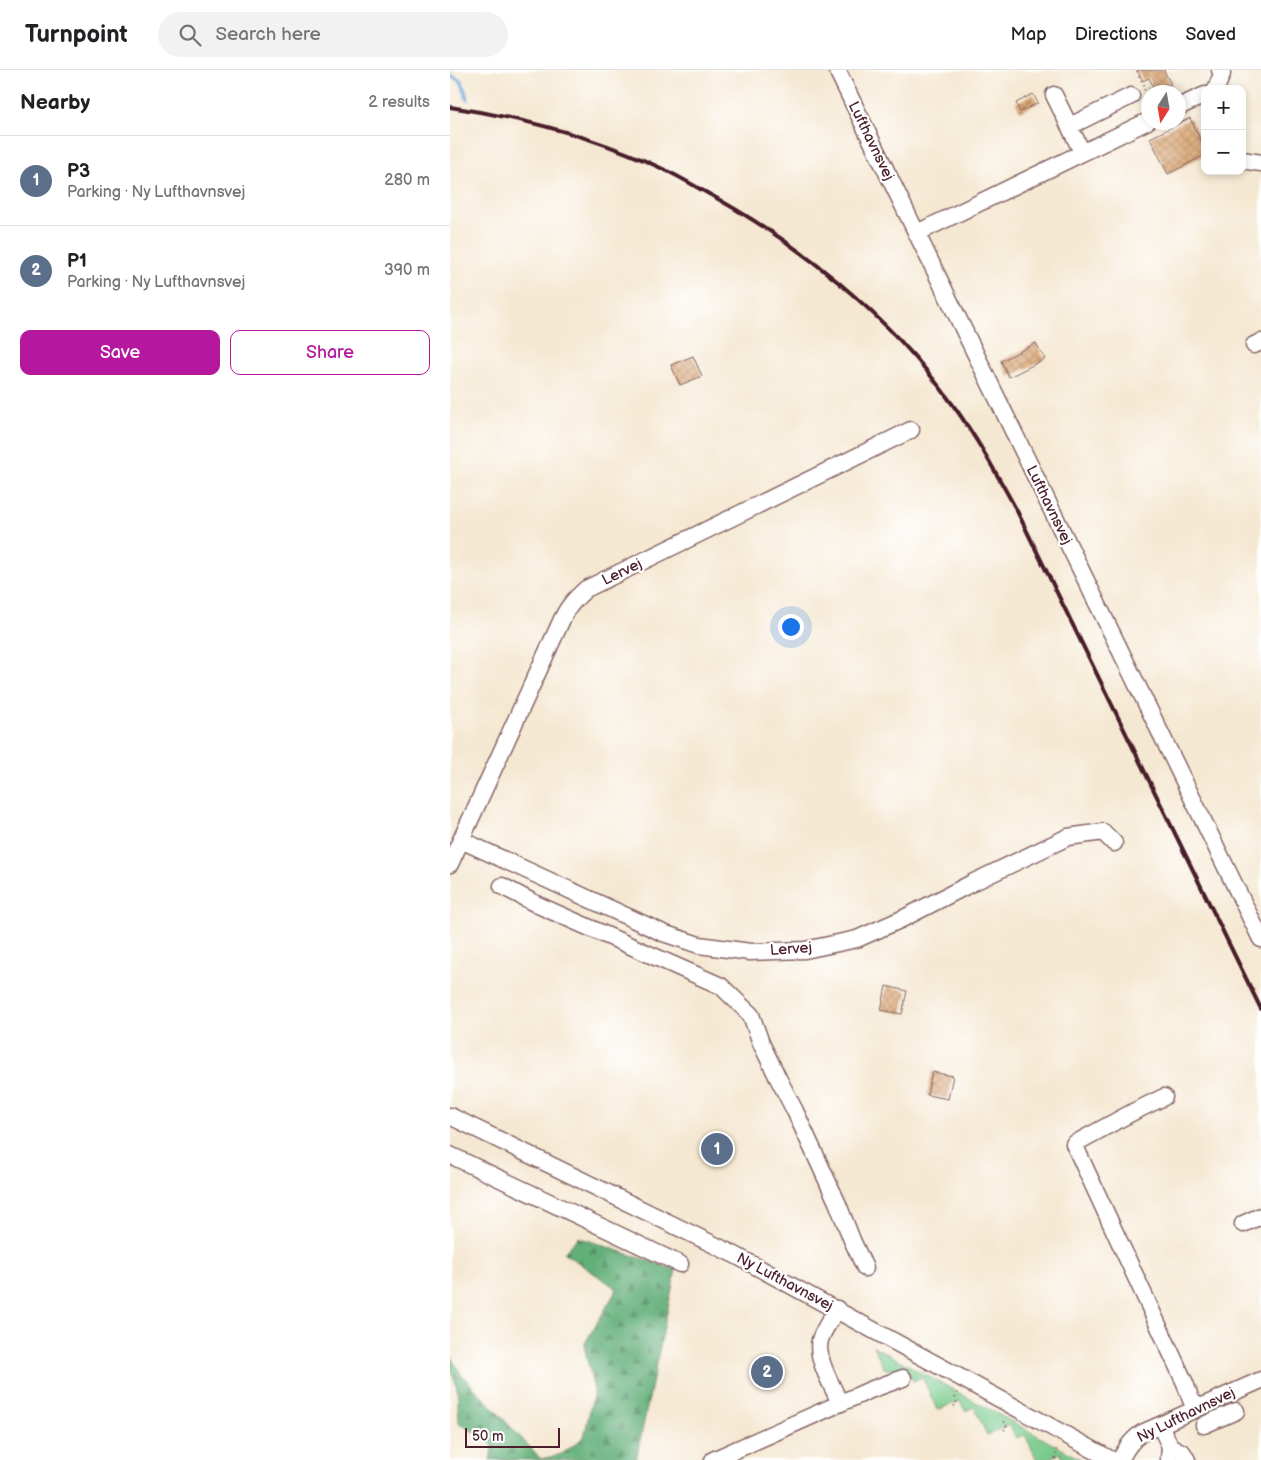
<!DOCTYPE html>
<meta charset="utf-8">
<style>
body{margin:0;font-family:"Balsamiq Sans",sans-serif;background:#f2f2f2;color:#202124}
.controls{position:absolute;right:15px;top:15px;display:grid;overflow:hidden;border-radius:10px;box-shadow:0 2px 8px #0003}
.controls button{width:45px;height:45px;display:grid;place-items:center;padding:0;border:0;border-bottom:1px solid #e0e0e0;background:#fff;color:#202124;font:25px sans-serif}
.compass{position:absolute;left:691px;top:15px;width:45px;height:45px;border-radius:50%;background:#fff;box-shadow:0 2px 8px #0003;rotate:191deg}
.scale{position:absolute;left:15px;bottom:12px;width:95px;box-sizing:border-box;padding-left:5px;border:2px solid #4a1f2b;border-top:0;font-size:14px;line-height:18px;white-space:nowrap;color:#4a1f2b;-webkit-text-stroke:4px #fff;paint-order:stroke}
.you{position:absolute;left:340px;top:556px;width:18px;height:18px;margin:-12px;border:4px solid #fff;border-radius:50%;background:#1a73e8;box-shadow:0 0 0 8px #1a73e833}
.badge{display:grid;place-items:center;width:32px;height:32px;border-radius:50%;background:#b5179e;color:#fff;font-size:16px;font-weight:700}
.pin{position:absolute;translate:-50% -50%;border:2px solid #fff;box-shadow:0 1px 5px #0006}
.list{margin:0;padding:0;list-style:none}
h2{display:flex;justify-content:space-between;align-items:center;height:65px;margin:0;padding:0 20px;font-size:21px}
h2 small{font-size:16px;font-weight:400;color:#757577}
.list li{display:grid;grid-template-columns:32px 1fr auto;gap:15px;align-items:center;box-sizing:border-box;height:90px;padding:0 20px;border-top:1px solid #e0e0e0}
.list b{display:block;font-size:19px;white-space:nowrap}
.list p{margin:0;font-size:16px;white-space:nowrap;color:#757577}
.list em{font-size:16px;font-style:normal;color:#757577}
.actions{display:flex;gap:10px;padding:15px 20px}
.actions a{flex:1;padding:11px 0;border:1px solid #b5179e;border-radius:10px;text-align:center;font-size:18px;color:#b5179e}
.actions .main{background:#b5179e;color:#fff}
.icon{flex:none;width:28px;height:28px;fill:none;stroke:currentColor;stroke-width:2;stroke-linecap:round;stroke-linejoin:round}
.map{position:relative;flex:none;width:811px;height:1390px;overflow:hidden}
header{display:flex;align-items:center;gap:30px;box-sizing:border-box;height:70px;padding:0 25px;background:#fff;border-bottom:1px solid #e0e0e0}
header strong{font-size:24px}
nav{display:flex;gap:28px;margin-inline-start:auto;font-size:18px}
.search{width:350px;height:45px;background:#f2f2f2;display:flex;align-items:center;gap:12px;box-sizing:border-box;padding:0 18px;border-radius:28px;color:#757577;font-size:19px}
main{display:flex}
aside{flex:1;background:#fff}
.map>svg:first-child{display:block}
.grass{fill:#79cb8c;stroke:#62755c}
.forest{fill:url(#forest-firs);stroke:#566752}
.lines{fill:none;stroke-linecap:round;stroke-linejoin:round}
.stream{stroke:#6aa0d7;stroke-width:4}
.building{fill:url(#building-cross-hatch)}
.minor-casing{stroke:#866565;stroke-width:19}
.path{stroke:#866565;stroke-width:2.5;stroke-dasharray:1 4;stroke-linecap:butt}
.minor{stroke:#fff;stroke-width:16}
.rail{stroke:#4a1f2b;stroke-width:4}
.labels{text-anchor:middle;dominant-baseline:central;stroke-width:4.5;stroke-linejoin:round;paint-order:stroke}
.street-label{font-size:15px;fill:#4a1f2b;stroke:#fff}
</style>
<header>
<strong>Turnpoint</strong>
<div class="search"><svg class="icon" aria-label="search" viewBox="0 0 24 24"><circle cx="10" cy="10" r="6"/><path d="M15 15l6 6"/></svg>Search here</div>
<nav><a>Map</a><a>Directions</a><a>Saved</a></nav>
</header>
<main>
<aside>
<h2>Nearby<small>2 results</small></h2>
<ul class="list">
<li><span class="badge" style="background:#5c6f8a">1</span><div><b>P3</b><p>Parking · Ny Lufthavnsvej</p></div><em>280 m</em></li>
<li><span class="badge" style="background:#5c6f8a">2</span><div><b>P1</b><p>Parking · Ny Lufthavnsvej</p></div><em>390 m</em></li>
</ul>
<div class="actions"><a class="main">Save</a><a>Share</a></div>
</aside>
<div class="map">
<svg width="811" height="1390" viewBox="0 0 811 1390">
<defs>
<pattern id="forest-firs" width="22" height="20" patternUnits="userSpaceOnUse" patternTransform="scale(1.25)"><rect width="22" height="20" fill="#62af78"/><path d="M5 1l3.5 6h-7zM16 11l3.5 6h-7z" fill="#538e63"/></pattern>
<pattern id="building-cross-hatch" width="8" height="8" patternUnits="userSpaceOnUse" patternTransform="scale(1.25)"><rect width="8" height="8" fill="#daa572"/><path d="M0 0l8 8M0 8l8-8" fill="none" stroke="#b3865e"/></pattern>
</defs>
<rect width="100%" height="100%" fill="#fff"/>
<filter id="ink" filterUnits="userSpaceOnUse"><feTurbulence type="fractalNoise" baseFrequency=".02" numOctaves="2"/><feDisplacementMap in="SourceGraphic" scale="10" xChannelSelector="R" yChannelSelector="G"/><feConvolveMatrix kernelMatrix="1 2 1 2 8 2 1 2 1" color-interpolation-filters="sRGB"/></filter>
<filter id="wash" filterUnits="userSpaceOnUse"><feTurbulence type="fractalNoise" baseFrequency=".0096" numOctaves="4" result="noise"/><feDisplacementMap in="SourceGraphic" scale="20" xChannelSelector="R" yChannelSelector="G"/><feGaussianBlur stdDeviation="1.12" result="paint"/><feColorMatrix in="noise" values="0 0 0 0 0 0 0 0 0 0 0 0 0 0 0 0 0 1.4 0 .05"/><feComposite in="paint" operator="in"/></filter>
<g filter="url(#wash)">
<rect width="100%" height="100%" fill="#f5e8d2"/>
<path class="grass" d="M 423,1276 L 632,1390 L 614,1390 L 610,1383 L 596,1390 L 587,1390 L 575,1365 L 566,1368 L 559,1355 L 537,1365 L 524,1337 L 515,1341 L 510,1331 L 487,1340 L 472,1307 L 463,1311 L 456,1298 L 444,1301 L 434,1298 Z"/>
<path class="forest" d="M 128,1167 L 226,1200 L 186,1390 L 40,1390 L 43,1374 L 9,1353 L 7,1318 L 0,1298 L 0,1286 L 12,1305 L 91,1389 L 112,1384 L 134,1367 L 144,1321 L 134,1275 L 167,1219 L 114,1183 Z"/>
<g class="lines">
<path class="stream" d="M 0,5 L 12,12 L 17,29"/>
</g>
<g id="blocks">
<path class="building" d="M 687,0 L 715,0 L 714,1 L 721,14 L 706,22 L 699,8 L 693,11 Z
M 583,24 L 588,33 L 570,42 L 566,33 Z
M 740,48 L 755,79 L 755,85 L 718,104 L 700,68 Z
M 586,273 L 595,289 L 559,307 L 551,291 Z
M 243,286 L 252,306 L 230,315 L 221,295 Z
M 436,916 L 457,921 L 452,944 L 431,940 Z
M 482,1002 L 503,1006 L 498,1029 L 477,1025 Z"/>
</g>
</g>
<g filter="url(#ink)">
<use href="#blocks" fill-opacity="0" stroke="#866565" stroke-width="1"/>
<g class="lines">
<defs>
<path id="minor" d="M 387,0 L 811,869
M 766,19 L 772,4 L 770,0
M 604,25 L 632,82
M 728,37 L 755,25
M 620,56 L 681,26
M 792,90 L 811,93
M 467,163 L 698,51
M 804,275 L 811,272
M 11,770 L 213,863 L 249,875 L 300,882 L 355,880 L 407,869 L 452,849 L 524,812 L 618,767 L 653,762 L 664,773
M 0,794 L 113,547 C 119,535 126,528 136,519 L 461,360
M 52,816 L 88,835 L 271,916 L 301,945 L 311,973 L 328,1008 L 345,1041 L 387,1132 L 402,1170 L 415,1198
M 714,1027 L 683,1042 L 624,1074 L 735,1313 L 741,1330 L 749,1337
M 0,1046 L 285,1185 L 662,1390
M 0,1085 L 230,1194
M 793,1154 L 811,1146
M 387,1239 C 381,1249 373,1260 370,1270 C 365,1288 383,1317 390,1333
M 710,1355 L 720,1376 L 719,1390
M 754,1355 L 786,1341
M 720,1376 L 733,1383 L 737,1390
M 263,1390 L 420,1320 L 453,1308
M 670,1390 C 676,1379 681,1370 692,1363 L 811,1310"/>
</defs>
<use href="#minor" class="minor-casing"/>
<path class="path" d="M 687,1 L 696,19
M 694,20 L 702,16 L 705,22
M 504,1336 L 507,1334 L 505,1328 L 508,1321
M 554,1360 L 557,1357 L 554,1353 L 557,1348
M 605,1389 L 607,1386 L 605,1383 L 608,1376"/>
<use href="#minor" class="minor"/>
<path class="rail" d="M 0,37 C 73,48 146,67 213,99 C 226,105 238,112 250,119 C 348,172 438,244 503,335 C 527,368 546,403 566,439 L 811,939"/>
</g>
</g>
<g class="labels">
<g class="street-label">
<text transform="translate(421 71) rotate(64)">Lufthavnsvej</text>
<text transform="translate(599 435) rotate(64)">Lufthavnsvej</text>
<text transform="translate(172 502) rotate(-26)">Lervej</text>
<text transform="translate(341 879) rotate(-4)">Lervej</text>
<text transform="translate(335 1212) rotate(28)">Ny Lufthavnsvej</text>
<text transform="translate(736 1345) rotate(-26)">Ny Lufthavnsvej</text>
</g>
</g>
</svg>
<div class="controls">
<button>+</button>
<button>−</button>
</div>
<svg class="compass" viewBox="-18 -18 36 36"><path d="M0-13l5 13h-10z" fill="#e53935"/><path d="M0 13l5-13h-10z" fill="#757577"/></svg>
<div class="scale">50 m</div>
<div class="you"></div>
<div class="pin badge" style="left:267px;top:1079px;background:#5c6f8a">1</div>
<div class="pin badge" style="left:317px;top:1302px;background:#5c6f8a">2</div>
</div>
</main>
